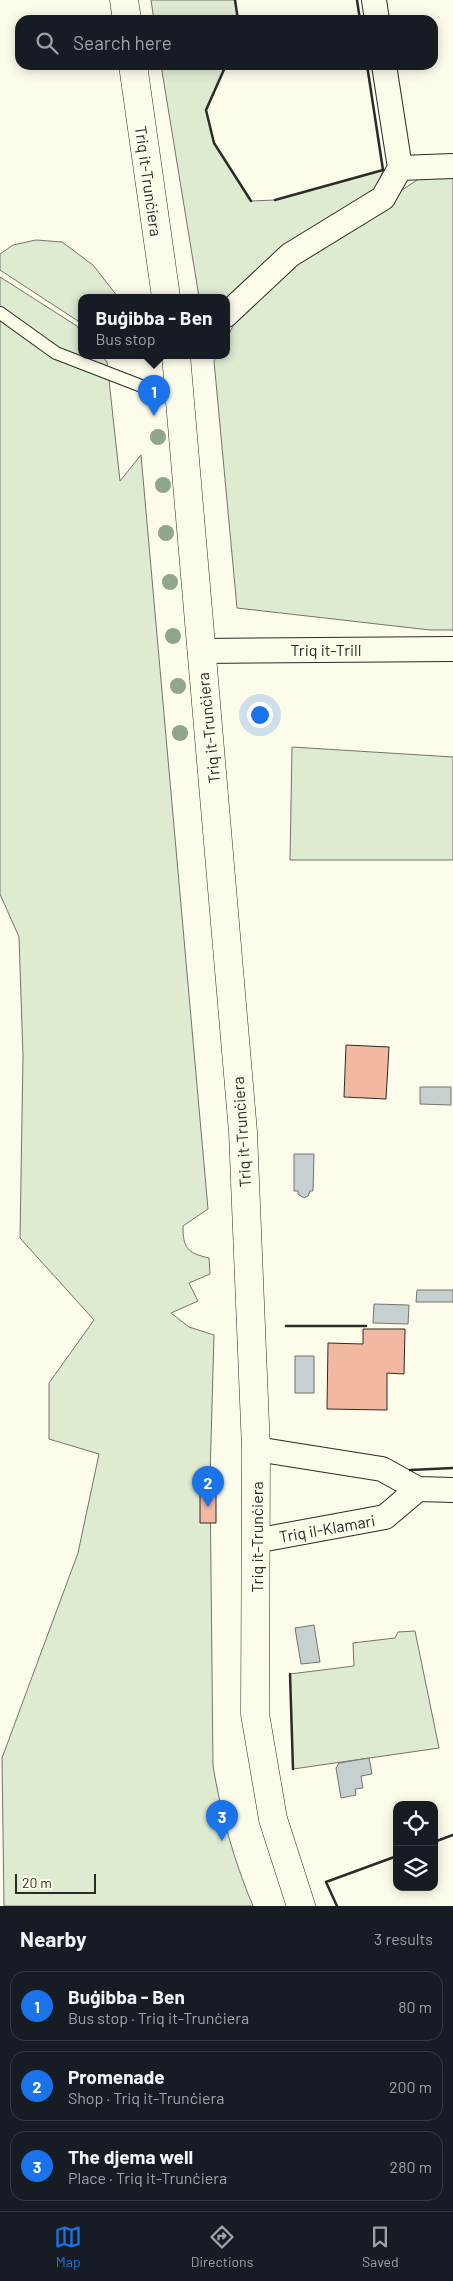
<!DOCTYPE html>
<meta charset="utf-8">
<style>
body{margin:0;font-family:Barlow,sans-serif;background:#242831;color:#f1f3f6}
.controls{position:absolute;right:15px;bottom:15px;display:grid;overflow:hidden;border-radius:10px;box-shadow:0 2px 12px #0003}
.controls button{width:45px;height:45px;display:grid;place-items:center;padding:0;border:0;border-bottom:1px solid #363941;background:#171b24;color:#f1f3f6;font:25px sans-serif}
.scale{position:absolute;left:15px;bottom:12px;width:81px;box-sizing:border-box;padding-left:5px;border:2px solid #2b2b2b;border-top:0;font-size:14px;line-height:18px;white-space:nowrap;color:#2b2b2b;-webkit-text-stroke:4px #fdfbea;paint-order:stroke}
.you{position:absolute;left:259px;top:714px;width:18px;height:18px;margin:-12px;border:4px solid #fff;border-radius:50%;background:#1a73e8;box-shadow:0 0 0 8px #1a73e833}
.badge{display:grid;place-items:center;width:32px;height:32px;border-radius:50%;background:#1a73e8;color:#fff;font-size:16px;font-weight:700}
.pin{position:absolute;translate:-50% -41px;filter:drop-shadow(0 1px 2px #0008)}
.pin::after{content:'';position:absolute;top:26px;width:18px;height:15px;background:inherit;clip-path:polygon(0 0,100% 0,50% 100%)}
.popup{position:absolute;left:78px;top:294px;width:152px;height:65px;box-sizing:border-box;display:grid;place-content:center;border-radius:10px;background:#171b24;filter:drop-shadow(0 1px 4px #0005);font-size:16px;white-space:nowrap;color:#9ea1a6}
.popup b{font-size:19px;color:#f1f3f6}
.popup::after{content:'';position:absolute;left:50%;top:100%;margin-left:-10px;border:10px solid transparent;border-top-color:#171b24}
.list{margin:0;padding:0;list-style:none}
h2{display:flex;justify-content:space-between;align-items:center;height:65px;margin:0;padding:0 20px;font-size:21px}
h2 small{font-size:16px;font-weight:400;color:#9ea1a6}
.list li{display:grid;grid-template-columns:32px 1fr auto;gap:15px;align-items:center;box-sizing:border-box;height:70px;margin:0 10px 10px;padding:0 10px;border:1px solid #363941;border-radius:15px}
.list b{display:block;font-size:19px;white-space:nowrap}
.list p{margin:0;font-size:16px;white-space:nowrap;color:#9ea1a6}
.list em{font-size:16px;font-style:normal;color:#9ea1a6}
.icon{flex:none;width:28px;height:28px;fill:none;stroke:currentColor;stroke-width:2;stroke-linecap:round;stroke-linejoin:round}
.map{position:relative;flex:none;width:453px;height:1906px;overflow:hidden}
.search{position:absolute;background:#171b24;box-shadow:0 2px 12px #0003;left:15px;right:15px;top:15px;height:55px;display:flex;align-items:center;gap:12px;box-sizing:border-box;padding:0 18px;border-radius:15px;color:#9ea1a6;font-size:19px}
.sheet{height:305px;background:#171b24}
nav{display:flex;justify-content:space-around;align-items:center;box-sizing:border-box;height:70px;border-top:1px solid #363941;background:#171b24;font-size:14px;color:#9ea1a6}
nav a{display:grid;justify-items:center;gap:2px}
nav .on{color:#1a73e8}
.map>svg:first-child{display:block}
.green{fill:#deebd1;stroke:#74746e}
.water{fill:#c7d0d0;stroke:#74746e}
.building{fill:#f2b8a0;stroke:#2b2b2b}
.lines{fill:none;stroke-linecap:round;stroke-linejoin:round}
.service-casing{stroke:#2b2b2b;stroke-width:14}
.minor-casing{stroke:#2b2b2b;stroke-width:26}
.tertiary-casing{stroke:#2b2b2b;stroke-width:29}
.service{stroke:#fdfbea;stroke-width:12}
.minor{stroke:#fdfbea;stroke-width:24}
.tertiary{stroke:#fdfbea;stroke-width:28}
.wall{stroke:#2b2b2b;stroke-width:2.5}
.tree{fill:#8ea78a}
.labels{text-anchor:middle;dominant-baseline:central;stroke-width:4;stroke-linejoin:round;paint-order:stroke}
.street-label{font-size:16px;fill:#2b2b2b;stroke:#fdfbea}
</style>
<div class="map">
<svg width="453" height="1906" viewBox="0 0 453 1906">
<rect width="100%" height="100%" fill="#fdfbea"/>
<path class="green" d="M 151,0 L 235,0 L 238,20 L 154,20 Z
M 161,65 L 226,65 L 206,110 L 214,143 L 251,201 L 275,200 L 383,170 L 377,187 L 256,270 L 227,299 L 226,297 L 199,297 Z
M 453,172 L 453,630 L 430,630 L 237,608 L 214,361 L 217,355 L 226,355 L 227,338 L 237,318 L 280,272 L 420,178 Z
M 36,240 L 62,242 L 93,265 L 118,297 L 82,297 L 81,323 L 0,270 L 0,254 L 13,245 Z
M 0,277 L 77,326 L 81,332 L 82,355 L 101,355 L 107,362 L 120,481 L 141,455 L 208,1209 L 183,1226 C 183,1248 187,1253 209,1258 L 210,1274 L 189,1283 L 198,1301 L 171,1313 L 189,1327 L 214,1335 L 210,1477 L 213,1766 C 221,1814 234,1861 253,1906 L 4,1906 L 2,1758 L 78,1553 L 99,1454 L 49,1439 L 49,1383 L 94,1320 L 20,1238 L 23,1056 L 19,937 L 0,894 Z
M 292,747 L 453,757 L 453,860 L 290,860 Z
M 415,1631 L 439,1748 L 293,1769 L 290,1674 L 354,1666 L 353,1643 L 395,1638 L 398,1632 Z"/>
<path class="water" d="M 420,1087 L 451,1087 L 451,1105 L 420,1104 Z
M 294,1154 L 314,1154 L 313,1191 L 310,1191 L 308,1196 L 304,1198 L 298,1194 L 298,1191 L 294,1191 Z
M 417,1290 L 453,1290 L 453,1302 L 416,1302 Z
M 374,1304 L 409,1305 L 408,1324 L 373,1323 Z
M 295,1356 L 314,1356 L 314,1393 L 295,1393 Z
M 314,1625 L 320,1662 L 301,1664 L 295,1628 Z
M 369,1758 L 372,1774 L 361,1776 L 363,1788 L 355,1789 L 356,1795 L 341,1798 L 336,1768 L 339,1763 Z"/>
<path class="building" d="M 346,1045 L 389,1047 L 386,1099 L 344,1097 Z
M 363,1329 L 405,1329 L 404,1374 L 387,1373 L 387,1410 L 327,1409 L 328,1343 L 363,1344 Z
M 200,1491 L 216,1491 L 216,1523 L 200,1523 Z"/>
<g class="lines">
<defs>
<path id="service" d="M 0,313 L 56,353 L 144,387 L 180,386"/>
<path id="minor" d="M 374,0 L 377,20
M 384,65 L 400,168
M 400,168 L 453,166
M 226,315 L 290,255 L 383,198 L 400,168
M 200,651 L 453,649
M 256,1449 L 382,1469 L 418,1489 L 453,1490
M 255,1541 L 385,1517 L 418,1489"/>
<path id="tertiary" d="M 124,0 L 127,20
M 133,65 L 166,297
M 176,355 L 243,1132 L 256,1449 L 255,1714 L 273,1819 L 301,1906"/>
</defs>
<use href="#service" class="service-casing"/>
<use href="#minor" class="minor-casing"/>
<use href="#tertiary" class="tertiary-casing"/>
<use href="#service" class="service"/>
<use href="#minor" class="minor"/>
<use href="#tertiary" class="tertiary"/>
<path class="wall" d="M 235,0 L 238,20
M 357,0 L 360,20
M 226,65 L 206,110 L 214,143 L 251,201
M 275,200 L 383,170 L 367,65
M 286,1326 L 366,1326
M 410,1470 L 453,1468
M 290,1674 L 293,1769
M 434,1842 L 453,1835
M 337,1906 L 326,1882 L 397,1856"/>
</g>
<g class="tree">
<circle cx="158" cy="437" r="8"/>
<circle cx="163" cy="485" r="8"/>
<circle cx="166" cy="533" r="8"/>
<circle cx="170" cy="582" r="8"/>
<circle cx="173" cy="636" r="8"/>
<circle cx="178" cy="686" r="8"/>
<circle cx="180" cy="733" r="8"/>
</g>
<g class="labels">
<g class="street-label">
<text transform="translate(149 181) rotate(82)">Triq it-Trunċiera</text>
<text x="326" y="649">Triq it-Trill</text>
<text transform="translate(208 728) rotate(-96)">Triq it-Trunċiera</text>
<text transform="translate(241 1132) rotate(-94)">Triq it-Trunċiera</text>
<text transform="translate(327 1528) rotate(-10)">Triq il-Klamari</text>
<text transform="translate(256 1537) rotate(-90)">Triq it-Trunċiera</text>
</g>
</g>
</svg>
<div class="controls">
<button><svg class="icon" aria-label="locate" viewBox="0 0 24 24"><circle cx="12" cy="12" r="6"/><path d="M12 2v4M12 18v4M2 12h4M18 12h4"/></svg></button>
<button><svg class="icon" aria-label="layers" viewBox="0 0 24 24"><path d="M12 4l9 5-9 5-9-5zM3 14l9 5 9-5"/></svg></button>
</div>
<div class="scale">20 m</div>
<div class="you"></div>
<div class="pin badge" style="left:154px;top:416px">1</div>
<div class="popup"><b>Buġibba - Ben</b>Bus stop</div>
<div class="pin badge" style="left:208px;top:1507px">2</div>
<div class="pin badge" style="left:222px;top:1841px">3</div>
<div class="search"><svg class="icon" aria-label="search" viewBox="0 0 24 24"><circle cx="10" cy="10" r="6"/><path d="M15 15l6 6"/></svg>Search here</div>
</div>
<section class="sheet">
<h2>Nearby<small>3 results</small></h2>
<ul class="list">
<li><span class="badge">1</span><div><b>Buġibba - Ben</b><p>Bus stop · Triq it-Trunċiera</p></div><em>80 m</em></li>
<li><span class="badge">2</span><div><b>Promenade</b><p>Shop · Triq it-Trunċiera</p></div><em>200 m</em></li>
<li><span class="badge">3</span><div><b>The djema well</b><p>Place · Triq it-Trunċiera</p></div><em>280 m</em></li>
</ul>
</section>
<nav>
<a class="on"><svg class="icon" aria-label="map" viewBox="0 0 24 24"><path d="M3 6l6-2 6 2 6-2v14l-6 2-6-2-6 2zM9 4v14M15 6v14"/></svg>Map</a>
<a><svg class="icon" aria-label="directions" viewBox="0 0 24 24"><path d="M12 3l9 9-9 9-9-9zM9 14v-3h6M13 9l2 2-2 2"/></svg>Directions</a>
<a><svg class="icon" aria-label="saved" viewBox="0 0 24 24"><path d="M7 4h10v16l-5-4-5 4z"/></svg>Saved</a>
</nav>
